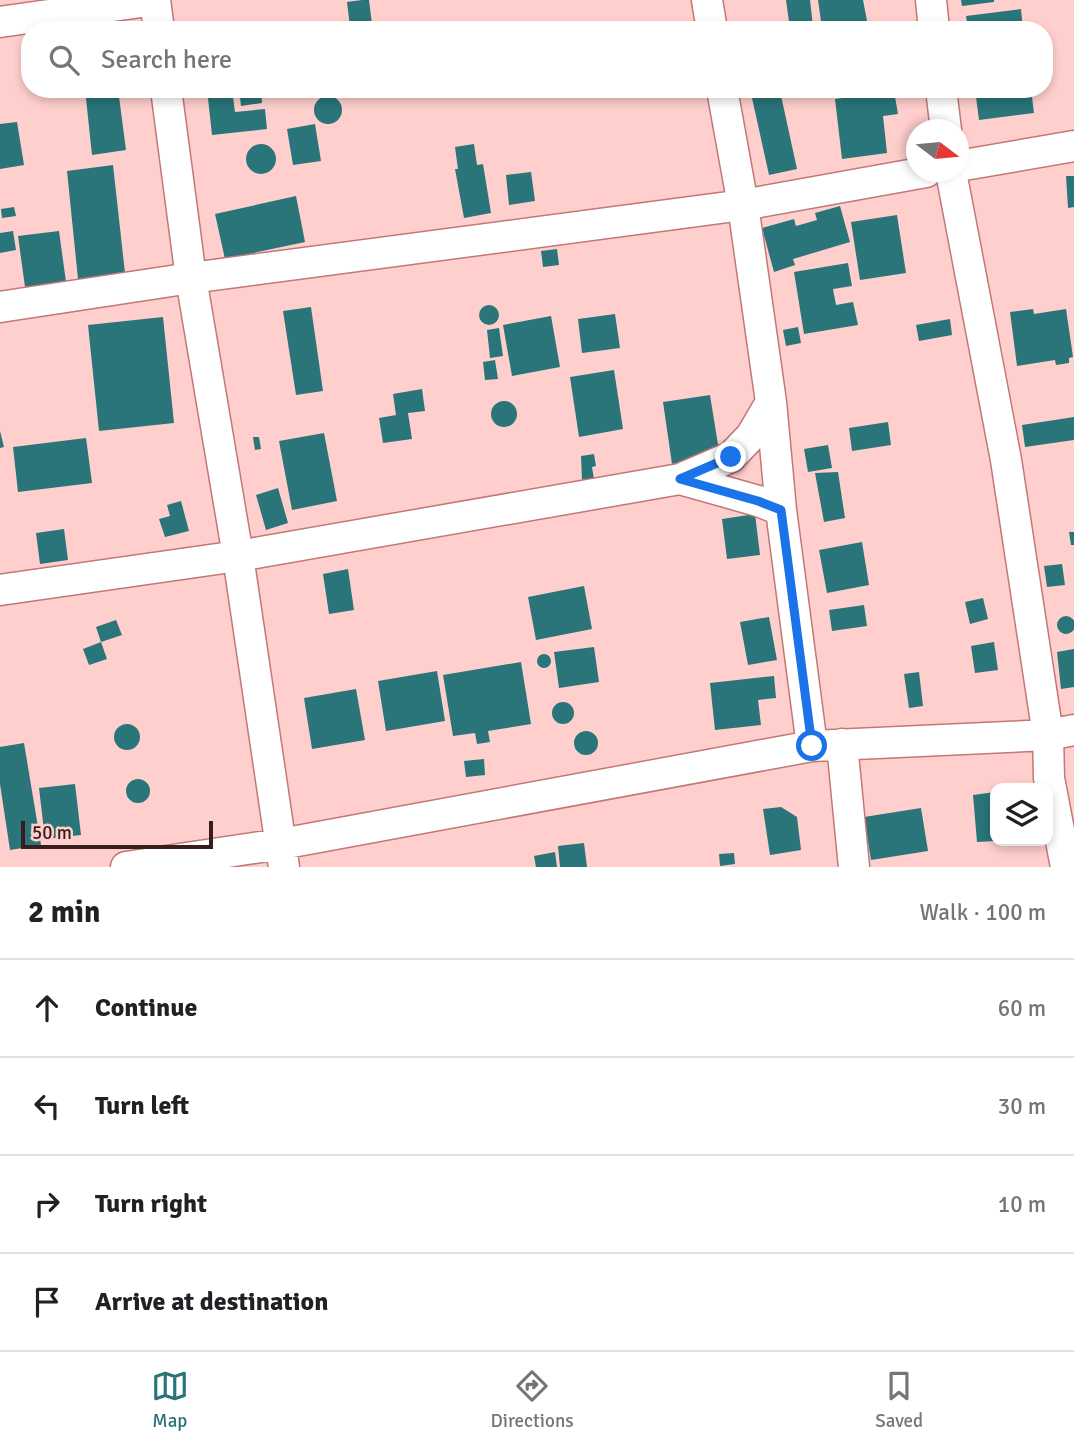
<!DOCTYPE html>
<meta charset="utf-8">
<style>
body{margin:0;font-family:Signika,sans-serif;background:#f6f6f6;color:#202124}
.controls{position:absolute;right:21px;bottom:21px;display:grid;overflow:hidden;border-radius:14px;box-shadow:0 4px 10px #0003}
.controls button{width:63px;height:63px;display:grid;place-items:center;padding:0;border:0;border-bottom:2px solid #e0e0e0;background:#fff;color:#202124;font:35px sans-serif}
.compass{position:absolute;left:906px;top:119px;width:63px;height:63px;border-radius:50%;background:#fff;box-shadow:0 4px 10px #0003;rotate:106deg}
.scale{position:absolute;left:21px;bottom:18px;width:192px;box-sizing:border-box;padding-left:7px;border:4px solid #391d1d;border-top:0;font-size:19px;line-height:24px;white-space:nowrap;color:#391d1d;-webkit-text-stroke:5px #ffcfcd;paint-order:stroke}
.stop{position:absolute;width:21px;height:21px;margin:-16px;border:5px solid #1a73e8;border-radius:50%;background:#fff}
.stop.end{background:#1a73e8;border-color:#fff;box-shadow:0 2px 7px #0008}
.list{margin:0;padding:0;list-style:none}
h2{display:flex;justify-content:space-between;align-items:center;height:91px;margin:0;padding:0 28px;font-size:30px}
h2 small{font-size:23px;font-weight:400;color:#757577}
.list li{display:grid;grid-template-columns:46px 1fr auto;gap:21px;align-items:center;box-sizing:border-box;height:98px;padding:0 28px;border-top:2px solid #e0e0e0}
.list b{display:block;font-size:26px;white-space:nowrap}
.list em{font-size:23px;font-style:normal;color:#757577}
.icon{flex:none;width:38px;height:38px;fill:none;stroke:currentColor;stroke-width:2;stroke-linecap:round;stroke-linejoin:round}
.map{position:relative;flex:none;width:1074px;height:867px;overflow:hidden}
.search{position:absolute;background:#fff;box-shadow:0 4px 10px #0003;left:21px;right:21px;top:21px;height:77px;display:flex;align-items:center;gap:18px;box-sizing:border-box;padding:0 24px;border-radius:28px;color:#757577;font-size:26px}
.sheet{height:483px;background:#fff}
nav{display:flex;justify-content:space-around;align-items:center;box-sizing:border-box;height:98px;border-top:2px solid #e0e0e0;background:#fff;font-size:19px;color:#757577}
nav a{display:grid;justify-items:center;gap:4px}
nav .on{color:#2a7478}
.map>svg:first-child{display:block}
.building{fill:#297579}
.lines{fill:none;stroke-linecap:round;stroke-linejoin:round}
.minor-casing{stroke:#c17877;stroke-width:33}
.minor{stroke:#fff;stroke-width:30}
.route{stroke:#1a73e8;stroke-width:9}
</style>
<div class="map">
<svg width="1074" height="867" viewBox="0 0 1074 867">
<rect width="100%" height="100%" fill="#ffcfcd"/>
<path class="building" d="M 362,0 L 369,0 L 372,24 L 350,27 L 347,2 Z
M 786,0 L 810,0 L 813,26 L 790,29 Z
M 818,0 L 863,0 L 867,21 L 822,28 Z
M 961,0 L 994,0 L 994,2 L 962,6 Z
M 1021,9 L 1023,30 L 968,30 L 966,16 Z
M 876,25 L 877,30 L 849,30 L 848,28 Z
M 85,89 L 118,89 L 126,150 L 92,155 Z
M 207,89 L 232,89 L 235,112 L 265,109 L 267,129 L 212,135 Z
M 239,89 L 261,89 L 262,103 L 241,106 Z
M 445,89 L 484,89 L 484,91 L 446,97 Z
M 975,89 L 1031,89 L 1034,113 L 979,120 Z
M 780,91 L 797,169 L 769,175 L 752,98 Z
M 894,91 L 898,114 L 883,116 L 887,153 L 842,159 L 835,99 Z
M314 110a14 14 0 1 1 28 0a14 14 0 1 1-28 0Z
M 17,122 L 24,165 L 0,169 L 0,124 Z
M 315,124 L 321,161 L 293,165 L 287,129 Z
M 474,144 L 477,165 L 483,164 L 491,213 L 464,218 L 455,169 L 458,169 L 455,147 Z
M246 159a15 15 0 1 1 30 0a15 15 0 1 1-30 0Z
M 113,165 L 125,273 L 78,279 L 67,171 Z
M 531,172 L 535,201 L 509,205 L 506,175 Z
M 1066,176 L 1074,176 L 1074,207 L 1068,208 Z
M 296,196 L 305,242 L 225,259 L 215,214 Z
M 840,206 L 850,242 L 793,259 L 795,265 L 774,272 L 762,228 L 794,219 L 796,226 L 817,220 L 815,213 Z
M 14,207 L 16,216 L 2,218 L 1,209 Z
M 897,215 L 906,273 L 860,280 L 851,222 Z
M 13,231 L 16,250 L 0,253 L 0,233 Z
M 59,231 L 66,282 L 25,287 L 18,236 Z
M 557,249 L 559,265 L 543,267 L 541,251 Z
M 848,263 L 852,286 L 833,289 L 836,305 L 853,302 L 858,325 L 804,334 L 794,272 Z
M479 315a10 10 0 1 1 20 0a10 10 0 1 1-20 0Z
M 311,307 L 323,391 L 296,395 L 283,311 Z
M 1033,309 L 1034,314 L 1066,309 L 1073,357 L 1069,358 L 1069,363 L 1056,365 L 1055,360 L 1017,366 L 1010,312 Z
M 615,314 L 620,348 L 582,353 L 578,319 Z
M 551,316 L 560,367 L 512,376 L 503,325 Z
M 163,317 L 174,423 L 99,431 L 88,325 Z
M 950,319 L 952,335 L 919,341 L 916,325 Z
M 798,327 L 801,343 L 786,346 L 783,330 Z
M 499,328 L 503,356 L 490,358 L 487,330 Z
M 495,360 L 498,379 L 485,380 L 483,362 Z
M 614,370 L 623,429 L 579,437 L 570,377 Z
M 422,389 L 425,411 L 408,413 L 412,439 L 383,443 L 379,418 L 396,415 L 393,394 Z
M 710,395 L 720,457 L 672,464 L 663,402 Z
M491 414a13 13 0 1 1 26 0a13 13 0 1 1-26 0Z
M 1074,417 L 1074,440 L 1025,447 L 1022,425 Z
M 888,422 L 891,445 L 852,451 L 849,428 Z
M 0,431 L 4,447 L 0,448 Z
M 324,433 L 337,501 L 292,510 L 279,441 Z
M 253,437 L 259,437 L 261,449 L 255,450 Z
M 86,438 L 92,483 L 18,492 L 13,447 Z
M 828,445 L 832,468 L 808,472 L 804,449 Z
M 594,454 L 596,466 L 592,467 L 594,479 L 582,480 L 581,456 Z
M 838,472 L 845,518 L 824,522 L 815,473 Z
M 278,488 L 288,523 L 266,530 L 256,495 Z
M 181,501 L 189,531 L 165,537 L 159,519 L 170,516 L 167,505 Z
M 755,514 L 760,555 L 727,559 L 722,519 Z
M 64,529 L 68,560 L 40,564 L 36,533 Z
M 1069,532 L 1074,532 L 1074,545 L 1071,545 Z
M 862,542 L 869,585 L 827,593 L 819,550 Z
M 1062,564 L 1065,585 L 1047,587 L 1044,566 Z
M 348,569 L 354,610 L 329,614 L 323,574 Z
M 584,586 L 592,629 L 536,640 L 528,597 Z
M 983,598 L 988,619 L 970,624 L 965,602 Z
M 864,605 L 867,626 L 832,631 L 829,610 Z
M1057 625a9 9 0 1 1 18 0a9 9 0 1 1-18 0Z
M 769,617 L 777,660 L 748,665 L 740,622 Z
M 116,620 L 122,635 L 101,642 L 96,627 Z
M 101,642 L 107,659 L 89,665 L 83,649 Z
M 994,642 L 998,670 L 975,673 L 971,646 Z
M 594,647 L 599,682 L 559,688 L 554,652 Z
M 1074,649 L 1074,687 L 1061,689 L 1057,652 Z
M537 661a7 7 0 1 1 14 0a7 7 0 1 1-14 0Z
M 521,662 L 531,724 L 488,731 L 490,742 L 477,744 L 475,733 L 453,736 L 443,675 Z
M 437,671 L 445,721 L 386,731 L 378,681 Z
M 919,672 L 923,706 L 909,708 L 904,674 Z
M 774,676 L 776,698 L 758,700 L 761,725 L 715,730 L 710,683 Z
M 356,689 L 365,740 L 312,749 L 304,698 Z
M552 713a11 11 0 1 1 22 0a11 11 0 1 1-22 0Z
M114 737a13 13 0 1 1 26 0a13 13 0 1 1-26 0Z
M574 743a12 12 0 1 1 24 0a12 12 0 1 1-24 0Z
M 24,743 L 41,845 L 10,850 L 0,784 L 0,747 Z
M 484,759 L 485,775 L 466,777 L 464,761 Z
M126 791a12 12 0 1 1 24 0a12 12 0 1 1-24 0Z
M 75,784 L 81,835 L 45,839 L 39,788 Z
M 995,792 L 995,841 L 977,842 L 973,795 Z
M 781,807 L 797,817 L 801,850 L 770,855 L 763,809 Z
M 921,808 L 928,851 L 871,860 L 864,817 Z
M 584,843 L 587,867 L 560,867 L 558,846 Z
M 555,852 L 557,867 L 536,867 L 534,856 Z
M 734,853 L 735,864 L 720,866 L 719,854 Z"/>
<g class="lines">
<defs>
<path id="minor" d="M 155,0 L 159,30
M 707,0 L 712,30
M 931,0 L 934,30
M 0,22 L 155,0
M 166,89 L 191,278 L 238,556 L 284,867
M 722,89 L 743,205 L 771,402 L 781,510 L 812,746
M 941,89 L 946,130
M 958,166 L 1074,146
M 951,172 L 1006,460 L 1048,735 L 1049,778 L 1065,862
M 0,307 L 191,278 L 743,205 L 926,172
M 680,479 L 758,501 L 781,510
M 0,590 L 238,556 L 680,479 L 731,457 L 751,436 L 771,402
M 842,744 L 854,867
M 126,867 L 281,844 L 812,746 L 1048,735 L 1074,730"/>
</defs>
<use href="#minor" class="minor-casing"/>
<use href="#minor" class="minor"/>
</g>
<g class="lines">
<path class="route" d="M 731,457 L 680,479 L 758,501 L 781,510 L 812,746"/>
</g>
</svg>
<div class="controls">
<button><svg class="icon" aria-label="layers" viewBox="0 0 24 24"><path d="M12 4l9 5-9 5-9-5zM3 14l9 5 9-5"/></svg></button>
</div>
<svg class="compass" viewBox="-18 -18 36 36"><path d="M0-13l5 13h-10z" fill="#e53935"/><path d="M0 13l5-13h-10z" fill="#757577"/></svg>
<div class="scale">50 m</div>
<div class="stop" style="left:812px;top:746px"></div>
<div class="stop end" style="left:731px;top:457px"></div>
<div class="search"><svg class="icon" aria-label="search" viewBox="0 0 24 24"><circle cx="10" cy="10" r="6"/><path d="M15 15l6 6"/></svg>Search here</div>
</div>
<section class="sheet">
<h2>2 min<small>Walk · 100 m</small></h2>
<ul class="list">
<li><svg class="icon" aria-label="ahead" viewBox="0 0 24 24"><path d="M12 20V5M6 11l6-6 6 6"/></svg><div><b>Continue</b></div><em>60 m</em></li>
<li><svg class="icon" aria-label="left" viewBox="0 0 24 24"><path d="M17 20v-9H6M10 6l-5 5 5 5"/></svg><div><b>Turn left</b></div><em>30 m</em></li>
<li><svg class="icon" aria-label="right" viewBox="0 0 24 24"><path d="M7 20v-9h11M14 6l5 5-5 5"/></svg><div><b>Turn right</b></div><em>10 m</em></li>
<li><svg class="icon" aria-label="arrive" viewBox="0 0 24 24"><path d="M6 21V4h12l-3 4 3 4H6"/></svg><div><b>Arrive at destination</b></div></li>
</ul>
</section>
<nav>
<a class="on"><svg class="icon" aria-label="map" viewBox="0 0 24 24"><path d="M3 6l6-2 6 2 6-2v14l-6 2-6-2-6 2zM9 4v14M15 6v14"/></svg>Map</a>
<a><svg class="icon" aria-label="directions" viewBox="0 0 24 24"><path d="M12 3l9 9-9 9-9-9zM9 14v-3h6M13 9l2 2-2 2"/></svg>Directions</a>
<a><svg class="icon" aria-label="saved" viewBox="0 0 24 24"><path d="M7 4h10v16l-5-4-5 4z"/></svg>Saved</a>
</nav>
